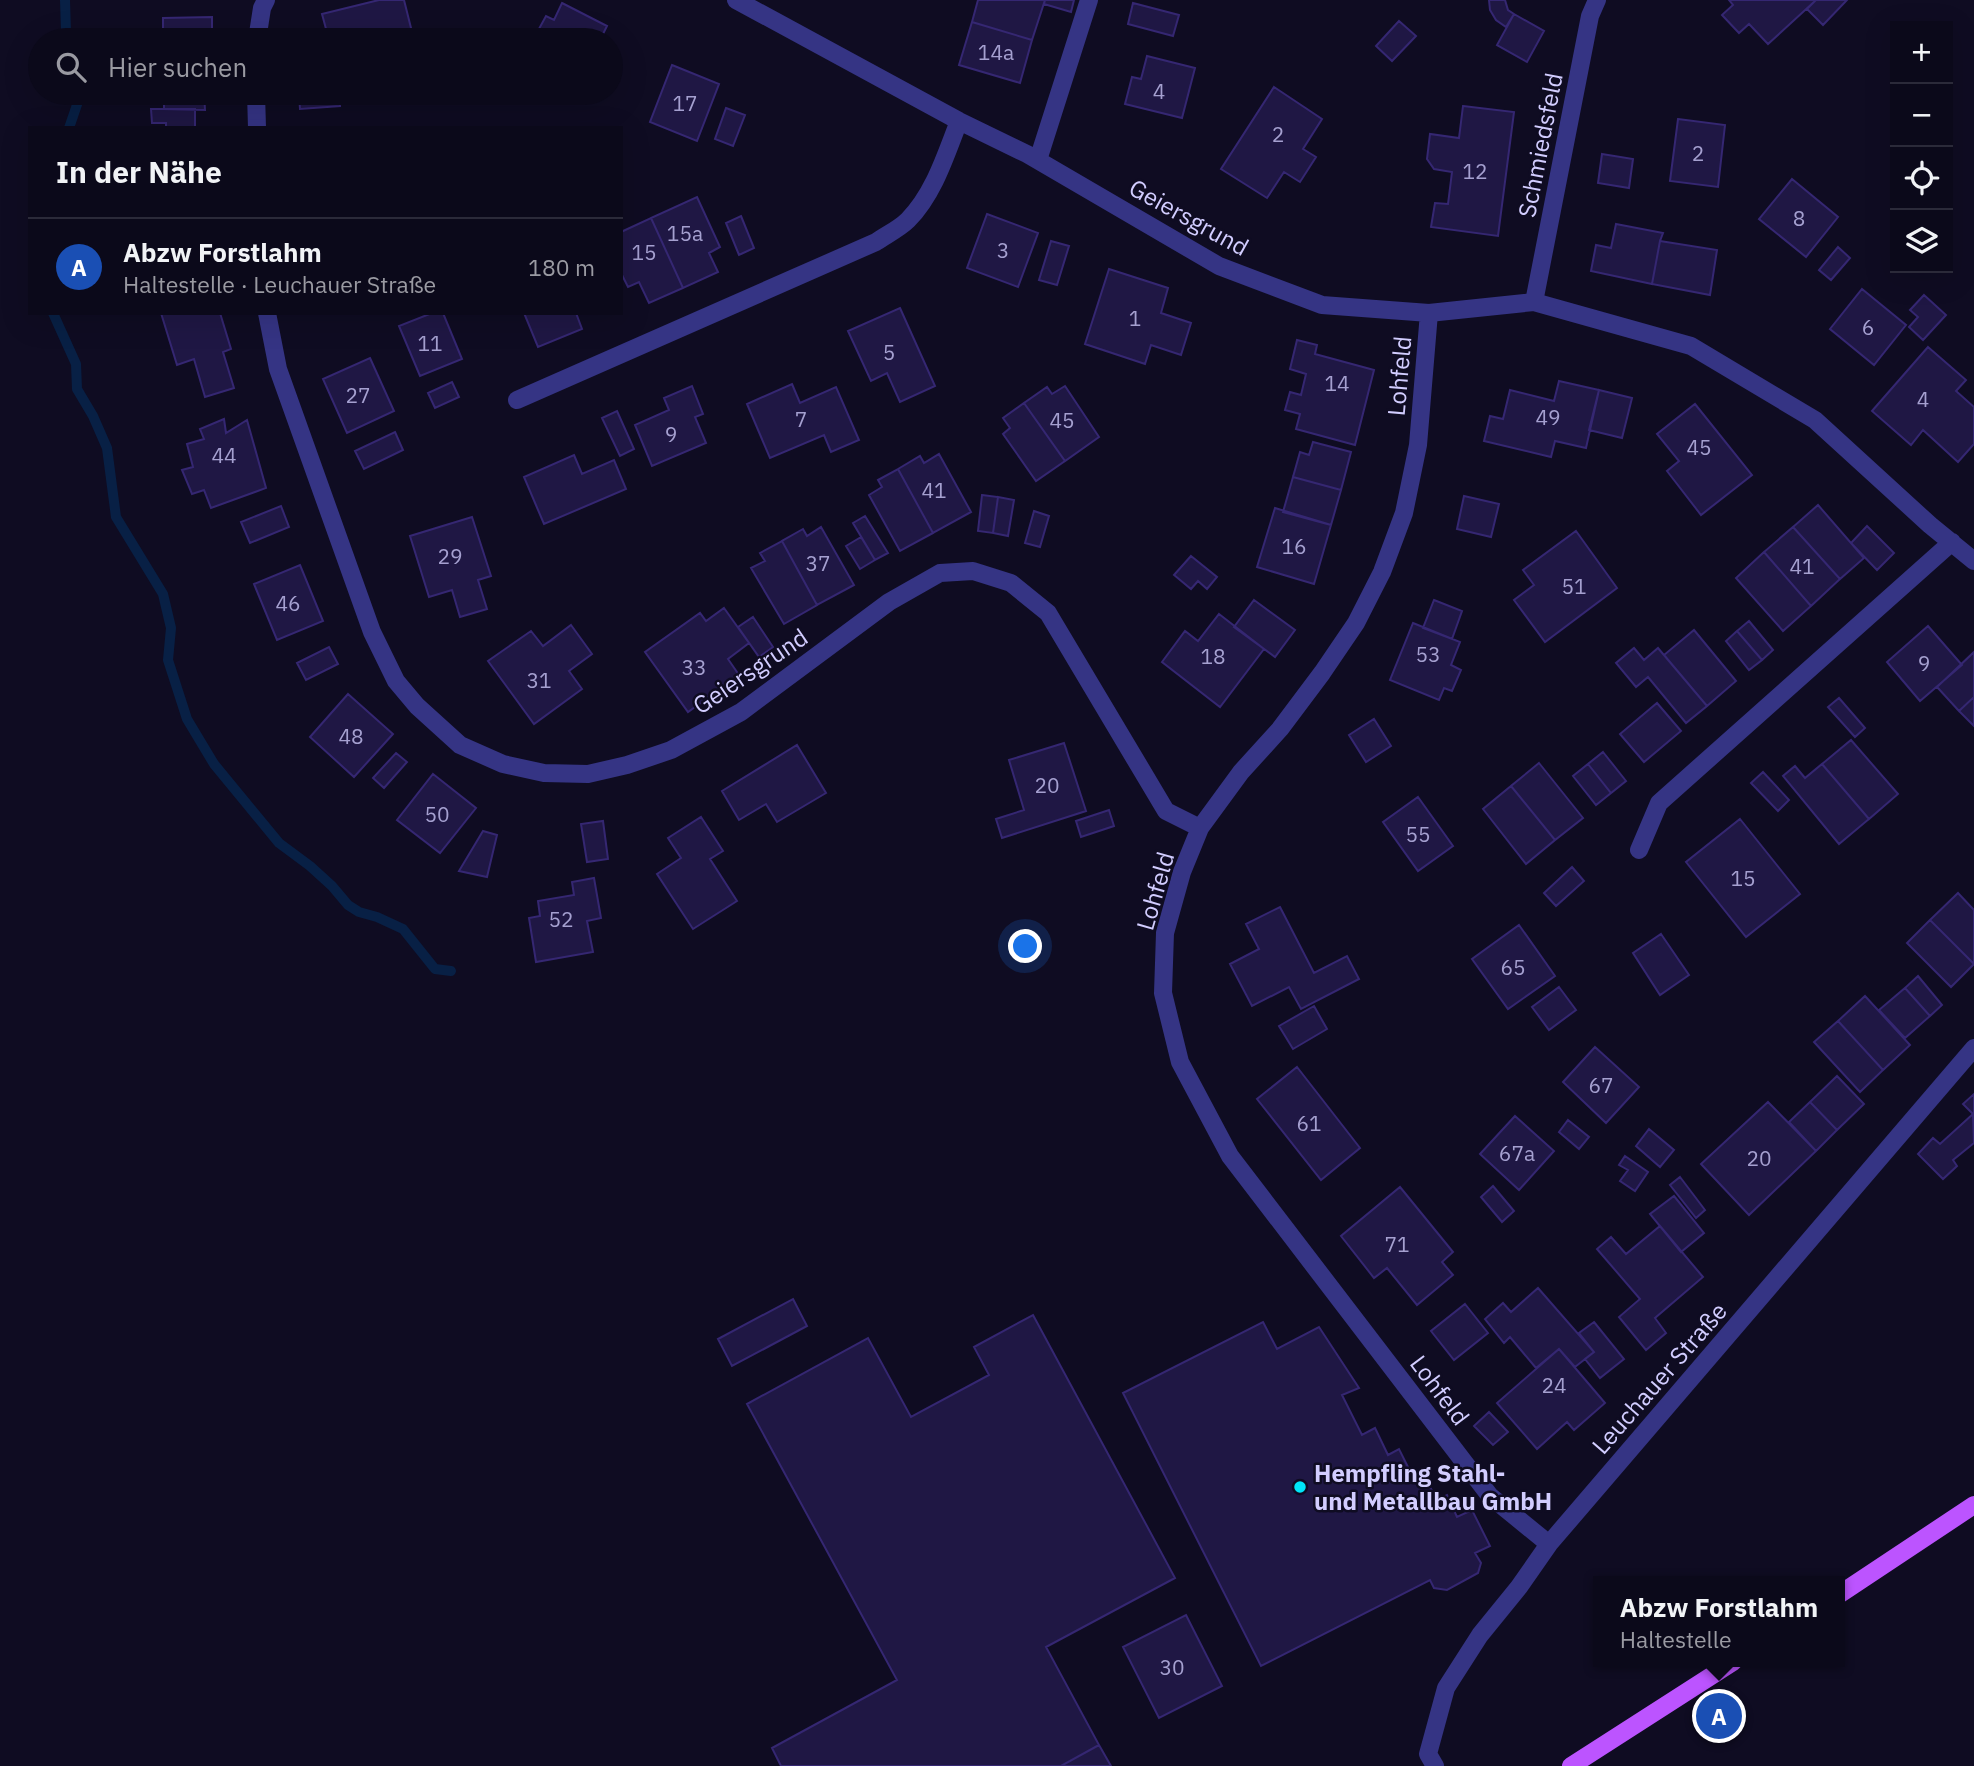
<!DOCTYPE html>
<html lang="de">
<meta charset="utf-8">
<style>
body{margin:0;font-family:"IBM Plex Sans",sans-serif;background:#141223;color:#f1f3f6}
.controls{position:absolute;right:21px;top:21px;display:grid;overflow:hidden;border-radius:0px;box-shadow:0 7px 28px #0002}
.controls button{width:63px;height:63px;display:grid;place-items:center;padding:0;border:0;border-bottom:2px solid #2b2a39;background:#0b091a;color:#f1f3f6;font:35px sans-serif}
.you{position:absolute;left:1026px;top:947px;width:24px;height:24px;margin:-18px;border:5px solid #fff;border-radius:50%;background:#1a73e8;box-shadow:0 0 0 10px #1a73e833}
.badge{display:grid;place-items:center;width:46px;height:46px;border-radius:50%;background:#0b8043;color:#fff;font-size:23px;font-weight:700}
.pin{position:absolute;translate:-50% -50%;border:4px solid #fff;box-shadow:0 2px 7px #0006}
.popup{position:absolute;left:1593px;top:1576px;width:252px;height:91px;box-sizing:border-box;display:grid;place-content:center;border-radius:0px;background:#0b091a;filter:drop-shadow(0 2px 5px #0005);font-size:23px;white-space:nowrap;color:#9a9aa2}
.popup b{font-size:26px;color:#f1f3f6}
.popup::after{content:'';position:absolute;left:50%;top:100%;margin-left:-14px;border:14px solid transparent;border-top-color:#0b091a}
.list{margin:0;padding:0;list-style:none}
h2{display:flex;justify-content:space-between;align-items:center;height:91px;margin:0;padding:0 28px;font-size:30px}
h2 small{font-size:23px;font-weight:400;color:#9a9aa2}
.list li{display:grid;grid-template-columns:46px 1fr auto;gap:21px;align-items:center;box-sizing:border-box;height:98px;padding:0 28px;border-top:2px solid #2b2a39}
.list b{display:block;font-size:26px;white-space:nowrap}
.list p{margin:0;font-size:23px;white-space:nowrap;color:#9a9aa2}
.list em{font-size:23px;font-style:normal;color:#9a9aa2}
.icon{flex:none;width:38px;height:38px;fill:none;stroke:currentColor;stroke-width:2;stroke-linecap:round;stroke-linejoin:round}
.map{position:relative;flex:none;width:1974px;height:1766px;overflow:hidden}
.search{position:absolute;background:#0b091a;box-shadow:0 7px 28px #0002;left:28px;top:28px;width:595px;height:77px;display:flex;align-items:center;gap:18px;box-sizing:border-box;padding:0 24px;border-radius:38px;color:#9a9aa2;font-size:26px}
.panel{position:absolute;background:#0b091a;box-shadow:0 7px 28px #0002;left:28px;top:126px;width:595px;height:189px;border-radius:0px}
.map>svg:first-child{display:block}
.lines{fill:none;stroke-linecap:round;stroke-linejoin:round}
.stream{stroke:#082045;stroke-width:10}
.building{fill:#1f1744;stroke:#352772;stroke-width:2}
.minor{stroke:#353484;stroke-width:18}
.major{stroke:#bc54ff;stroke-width:18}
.poi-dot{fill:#00e5f8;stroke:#0f0c22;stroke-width:2.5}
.labels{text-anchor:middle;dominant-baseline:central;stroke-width:5;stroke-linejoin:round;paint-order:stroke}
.number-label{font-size:21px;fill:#a5a0d0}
.street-label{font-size:24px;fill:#d2cdff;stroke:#0f0c22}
.poi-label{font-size:24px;font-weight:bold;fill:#d2cdff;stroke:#0f0c22;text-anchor:start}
</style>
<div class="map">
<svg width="1974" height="1766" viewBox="0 0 1974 1766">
<rect width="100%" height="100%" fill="#0f0c22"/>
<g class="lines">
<path class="stream" d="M 65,0 L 66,32 L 70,40
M 69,128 L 81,93
M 53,313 L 76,364 L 77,389 L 93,416 L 107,448 L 116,517 L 163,594 L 171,628 L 168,660 L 187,719 L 214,764 L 279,843 L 310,866 L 332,886 L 348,905 L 359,912 L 377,917 L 403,929 L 435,969 L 451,971"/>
</g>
<path class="building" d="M 379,0 L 404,0 L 414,40 L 329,40 L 322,14 Z
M 978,0 L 1045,0 L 1032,40 L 972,22 Z
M 1045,0 L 1074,0 L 1071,12 L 1044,4 Z
M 1489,0 L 1505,0 L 1508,10 L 1514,14 L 1506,27 L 1496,20 L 1490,10 Z
M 1729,0 L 1814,0 L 1815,1 L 1768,44 L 1749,24 L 1739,33 L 1722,15 L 1733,5 Z
M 1814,0 L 1847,0 L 1823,25 L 1807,9 L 1815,1 Z
M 562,3 L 607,26 L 600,40 L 538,40 L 534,38 L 546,16 L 554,20 Z
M 1133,3 L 1179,15 L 1173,36 L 1128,24 Z
M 1514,14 L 1544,31 L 1527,62 L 1497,45 Z
M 212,17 L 212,40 L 163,40 L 163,18 Z
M 1399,21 L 1416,36 L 1392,61 L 1376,46 Z
M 972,22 L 1032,40 L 1020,83 L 959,65 Z
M 1147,56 L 1195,68 L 1182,118 L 1125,104 L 1132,77 L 1141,79 Z
M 672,65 L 719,84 L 697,141 L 650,122 Z
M 1274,87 L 1322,119 L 1303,149 L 1316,157 L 1300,182 L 1284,172 L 1267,198 L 1221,169 Z
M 164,93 L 204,93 L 205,110 L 164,109 Z
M 315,93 L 339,93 L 340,106 L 300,109 L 299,94 Z
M 1463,106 L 1514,112 L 1498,236 L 1431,227 L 1435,203 L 1448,204 L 1452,172 L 1434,169 L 1427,159 L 1430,134 L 1459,138 Z
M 726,108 L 745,115 L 733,146 L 715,139 Z
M 151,109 L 195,109 L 195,128 L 166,128 L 166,123 L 152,123 Z
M 1678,119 L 1725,125 L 1718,187 L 1670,181 Z
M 1602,154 L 1633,159 L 1629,188 L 1598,183 Z
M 1792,179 L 1838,217 L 1806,257 L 1759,219 Z
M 697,197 L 720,247 L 709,253 L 718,272 L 683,288 L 651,218 Z
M 987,214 L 1038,233 L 1018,287 L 967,268 Z
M 741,216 L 754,248 L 739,255 L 726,223 Z
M 651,218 L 683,288 L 649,303 L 639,282 L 628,287 L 621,273 L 621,232 Z
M 1616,224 L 1663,233 L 1660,241 L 1652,284 L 1591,271 L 1596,245 L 1611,248 Z
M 1051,241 L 1069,246 L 1057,285 L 1039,280 Z
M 1660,241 L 1717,250 L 1710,295 L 1652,284 Z
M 1838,247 L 1850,258 L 1831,280 L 1819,270 Z
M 1109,269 L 1168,288 L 1161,313 L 1191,323 L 1181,355 L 1151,345 L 1145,364 L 1085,344 Z
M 1862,289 L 1906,325 L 1874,365 L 1830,329 Z
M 1924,295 L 1946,315 L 1923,340 L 1909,327 L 1918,317 L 1910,310 Z
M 900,308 L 935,386 L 900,402 L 887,373 L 871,381 L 848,331 Z
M 161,313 L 220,313 L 231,349 L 223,352 L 234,388 L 205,397 L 194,359 L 177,365 Z
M 432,313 L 443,313 L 462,359 L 420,376 L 399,326 Z
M 524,313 L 576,313 L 582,329 L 538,347 Z
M 1297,340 L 1317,345 L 1315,354 L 1374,370 L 1355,445 L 1296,429 L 1300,414 L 1285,410 L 1290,392 L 1301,395 L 1306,374 L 1290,369 Z
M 1928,347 L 1966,380 L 1956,391 L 1974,407 L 1974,444 L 1958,462 L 1923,430 L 1911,445 L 1872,411 Z
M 370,358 L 394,411 L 347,433 L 323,379 Z
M 1559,381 L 1599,390 L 1586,448 L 1555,441 L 1551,457 L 1484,441 L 1490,416 L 1503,419 L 1510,390 L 1554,401 Z
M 452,382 L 459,397 L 435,408 L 428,393 Z
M 792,384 L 800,403 L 836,387 L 859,440 L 831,452 L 824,435 L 770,458 L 747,404 Z
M 692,386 L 703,414 L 695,417 L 706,443 L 652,466 L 635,425 L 669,410 L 664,398 Z
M 1065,386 L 1099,437 L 1065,461 L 1024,403 L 1047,387 L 1052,394 Z
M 1599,390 L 1632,398 L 1622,438 L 1589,430 Z
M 1024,403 L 1065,461 L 1036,481 L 1003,434 L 1010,428 L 1003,418 Z
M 1695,404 L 1752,475 L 1701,515 L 1667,471 L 1679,461 L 1657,434 Z
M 617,411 L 634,449 L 620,456 L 602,418 Z
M 224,419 L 226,433 L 247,420 L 266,488 L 211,508 L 204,490 L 192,494 L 182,470 L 193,467 L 187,444 L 204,439 L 200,429 Z
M 395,432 L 403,450 L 364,469 L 355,451 Z
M 1313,442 L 1351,452 L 1341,490 L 1293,477 L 1300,452 L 1309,455 Z
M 939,454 L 971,512 L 933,533 L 898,469 L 920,456 L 924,463 Z
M 574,455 L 582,474 L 614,460 L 626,489 L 544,524 L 524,477 Z
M 898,469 L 933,533 L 900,551 L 869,495 L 882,487 L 878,480 Z
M 1293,477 L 1341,490 L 1331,525 L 1283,512 Z
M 982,495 L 998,497 L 993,533 L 978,531 Z
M 1464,496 L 1499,504 L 1491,537 L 1457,529 Z
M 998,497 L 1014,500 L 1008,536 L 993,533 Z
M 1818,505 L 1864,558 L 1840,579 L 1793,527 Z
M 281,506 L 289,527 L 250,543 L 241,522 Z
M 1275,508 L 1331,525 L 1314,584 L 1257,567 Z
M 1034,511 L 1049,516 L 1040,547 L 1025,543 Z
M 865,516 L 888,553 L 875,560 L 853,523 Z
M 472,517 L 491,576 L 478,580 L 487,609 L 460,617 L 452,590 L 429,597 L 410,536 Z
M 1867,526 L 1894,553 L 1877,570 L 1851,543 Z
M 821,527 L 854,585 L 817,605 L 782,541 L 803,529 L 807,536 Z
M 1793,527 L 1840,579 L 1811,606 L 1764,552 Z
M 1576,531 L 1617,588 L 1545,642 L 1514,600 L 1534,585 L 1523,570 Z
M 861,537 L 875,560 L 860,569 L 846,546 Z
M 782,541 L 817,605 L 784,624 L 751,568 L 765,561 L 760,553 Z
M 1764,552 L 1811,606 L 1783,631 L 1736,578 Z
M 1191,556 L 1217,577 L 1207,589 L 1198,581 L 1191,589 L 1174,575 Z
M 300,565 L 323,621 L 277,640 L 254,584 Z
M 1254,600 L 1295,630 L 1275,657 L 1234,627 Z
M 1434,600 L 1462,611 L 1452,639 L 1423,628 Z
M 724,608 L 749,643 L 728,659 L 739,675 L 688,712 L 645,652 L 700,613 L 706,621 Z
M 1219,614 L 1264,649 L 1220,707 L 1162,662 L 1185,631 L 1198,641 Z
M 753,617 L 773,647 L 759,657 L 738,627 Z
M 1749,621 L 1773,650 L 1762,660 L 1737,631 Z
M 1413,623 L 1460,642 L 1451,665 L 1461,670 L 1452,691 L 1444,688 L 1439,700 L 1390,680 Z
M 571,625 L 592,654 L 569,671 L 582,689 L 534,724 L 488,661 L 531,631 L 543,646 Z
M 1928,626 L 1962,665 L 1920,701 L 1887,662 Z
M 1694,630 L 1736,681 L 1707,706 L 1664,655 Z
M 1737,631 L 1762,660 L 1749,670 L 1726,641 Z
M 329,647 L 338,664 L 306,680 L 297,663 Z
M 1634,648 L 1644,660 L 1658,648 L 1707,706 L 1686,723 L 1648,677 L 1636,687 L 1616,663 Z
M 1974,652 L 1974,697 L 1959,711 L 1937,687 Z
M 348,694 L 393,734 L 354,777 L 310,737 Z
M 1974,697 L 1974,726 L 1959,711 Z
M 1839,698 L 1865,728 L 1855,737 L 1828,707 Z
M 1657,703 L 1681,731 L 1644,762 L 1620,734 Z
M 1374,719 L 1391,746 L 1366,762 L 1349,735 Z
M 1851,740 L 1898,794 L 1869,819 L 1822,764 Z
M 1064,743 L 1086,811 L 1002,838 L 996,819 L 1024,810 L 1009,760 Z
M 797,745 L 826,793 L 777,822 L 766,804 L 739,820 L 722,791 Z
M 1603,752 L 1626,781 L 1611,793 L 1588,764 Z
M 396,753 L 407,762 L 384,788 L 373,778 Z
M 1539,763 L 1583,818 L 1555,840 L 1511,786 Z
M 1588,764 L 1611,793 L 1596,805 L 1573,776 Z
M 1822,764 L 1869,819 L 1839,844 L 1783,776 L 1795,766 L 1805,778 Z
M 1763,772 L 1789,800 L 1778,811 L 1751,783 Z
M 433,774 L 476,808 L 440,853 L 397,820 Z
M 1511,786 L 1555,840 L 1526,864 L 1483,809 Z
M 1418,797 L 1453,846 L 1418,871 L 1383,822 Z
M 1109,810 L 1114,826 L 1081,837 L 1076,821 Z
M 701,817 L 723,851 L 710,859 L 737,901 L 693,929 L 657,874 L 681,858 L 668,838 Z
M 1740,819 L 1800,894 L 1746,937 L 1686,862 Z
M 603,821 L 608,859 L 587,862 L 581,824 Z
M 483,831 L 497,835 L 487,877 L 459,871 Z
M 1572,867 L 1584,881 L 1556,906 L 1544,893 Z
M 594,878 L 601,918 L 587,921 L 593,952 L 536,962 L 529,918 L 540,916 L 538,901 L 574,895 L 572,882 Z
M 1958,893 L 1974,910 L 1974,964 L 1930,920 Z
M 1280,907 L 1314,973 L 1347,956 L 1359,979 L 1301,1009 L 1289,987 L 1252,1006 L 1230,964 L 1259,949 L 1246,924 Z
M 1930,920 L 1974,964 L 1951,987 L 1907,943 Z
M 1519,925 L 1555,976 L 1508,1009 L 1472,959 Z
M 1661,934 L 1689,975 L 1660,995 L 1633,953 Z
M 1918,976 L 1942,1005 L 1930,1016 L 1905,988 Z
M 1559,987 L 1576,1010 L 1549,1030 L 1532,1007 Z
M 1905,988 L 1930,1016 L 1905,1038 L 1879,1010 Z
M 1865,996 L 1910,1045 L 1883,1070 L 1838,1021 Z
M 1314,1006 L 1327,1029 L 1293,1049 L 1279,1026 Z
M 1838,1021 L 1883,1070 L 1860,1092 L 1814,1042 Z
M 1595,1047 L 1639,1087 L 1606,1123 L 1563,1082 Z
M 1297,1067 L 1360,1148 L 1321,1180 L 1257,1099 Z
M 1837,1076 L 1864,1104 L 1837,1130 L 1810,1102 Z
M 1974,1094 L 1974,1115 L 1963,1104 Z
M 1768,1102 L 1816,1151 L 1749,1215 L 1701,1164 Z
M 1810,1102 L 1837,1130 L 1816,1151 L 1789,1122 Z
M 1973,1114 L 1974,1143 L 1953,1160 L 1957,1166 L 1943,1179 L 1918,1154 L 1933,1138 L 1940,1144 Z
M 1515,1116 L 1554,1151 L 1519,1190 L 1480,1154 Z
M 1568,1120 L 1589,1137 L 1579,1149 L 1559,1132 Z
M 1649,1129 L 1674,1150 L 1660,1167 L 1636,1146 Z
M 1625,1156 L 1648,1172 L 1635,1191 L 1620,1181 L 1628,1170 L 1619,1165 Z
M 1680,1177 L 1705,1210 L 1696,1218 L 1670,1185 Z
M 1493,1186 L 1514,1211 L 1502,1222 L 1481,1197 Z
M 1400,1187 L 1453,1252 L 1442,1262 L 1453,1275 L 1417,1305 L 1387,1268 L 1374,1278 L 1341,1236 Z
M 1674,1196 L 1704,1233 L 1681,1252 L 1650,1214 Z
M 1660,1226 L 1703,1277 L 1655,1318 L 1666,1333 L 1646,1350 L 1619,1317 L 1640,1299 L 1597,1249 L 1611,1237 L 1626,1254 Z
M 1538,1288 L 1594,1352 L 1575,1367 L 1559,1349 L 1536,1368 L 1510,1337 L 1504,1343 L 1485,1319 L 1503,1303 L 1511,1312 Z
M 793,1299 L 807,1326 L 732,1366 L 718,1339 Z
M 1465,1304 L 1488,1333 L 1454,1360 L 1431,1331 Z
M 1033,1315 L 1175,1578 L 1046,1647 L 1099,1745 L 1061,1766 L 781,1766 L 772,1748 L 897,1680 L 747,1404 L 868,1338 L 911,1417 L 989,1375 L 974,1347 Z
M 1263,1322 L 1277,1349 L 1319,1327 L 1359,1388 L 1342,1395 L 1362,1435 L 1375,1428 L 1388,1455 L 1399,1449 L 1414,1479 L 1423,1474 L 1437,1500 L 1447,1495 L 1457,1517 L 1472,1510 L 1490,1546 L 1475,1553 L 1481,1563 L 1478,1573 L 1447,1590 L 1434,1588 L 1430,1580 L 1261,1666 L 1123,1393 Z
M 1594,1322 L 1624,1359 L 1600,1378 L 1585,1359 L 1594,1352 L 1579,1333 Z
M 1559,1349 L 1605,1403 L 1574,1430 L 1567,1422 L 1537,1449 L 1497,1403 Z
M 1489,1412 L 1508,1432 L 1493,1445 L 1474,1426 Z
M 1186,1615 L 1222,1686 L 1159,1718 L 1123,1647 Z
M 1099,1745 L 1111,1766 L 1061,1766 Z"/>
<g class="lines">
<path class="minor" d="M 736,0 L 959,121 L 1027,154 L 1219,266 L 1322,305 L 1429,313 L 1534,302 L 1691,346 L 1815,420 L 1930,525 L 1974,561
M 257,40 L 262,8 L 266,0
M 256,93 L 257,128
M 1038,160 L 1089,0
M 1534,302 L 1590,16 L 1597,0
M 267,313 L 278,369 L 372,632 L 396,681 L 417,706 L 460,745 L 503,764 L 544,773 L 588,774 L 627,765 L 671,750 L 741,712 L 889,602 L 940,573 L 973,571 L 1011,583 L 1048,613 L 1166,811 L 1200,828
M 1429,313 L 1418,445 L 1404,513 L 1382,572 L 1356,623 L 1322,673 L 1280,729 L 1241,772 L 1200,828 L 1182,872 L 1165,933 L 1163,993 L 1180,1062 L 1230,1156 L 1490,1496 L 1549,1544
M 517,400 L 876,242 C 886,235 899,229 908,220 C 934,194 946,154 959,121
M 1639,850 L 1659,803 L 1952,542
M 1435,1766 L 1428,1754 L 1446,1688 L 1480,1635 L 1519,1587 L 1549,1544 L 1974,1048"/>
<path class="major" d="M 1840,1594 L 1974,1505
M 1571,1766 L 1733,1662"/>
</g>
<circle class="poi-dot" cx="1300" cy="1487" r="7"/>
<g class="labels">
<g class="number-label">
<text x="996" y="52">14a</text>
<text x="1159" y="91">4</text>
<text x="685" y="103">17</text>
<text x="1278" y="134">2</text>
<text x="1698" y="153">2</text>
<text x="1475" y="171">12</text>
<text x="1799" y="218">8</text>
<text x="685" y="233">15a</text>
<text x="1003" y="250">3</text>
<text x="644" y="252">15</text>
<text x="1135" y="318">1</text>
<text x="1868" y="327">6</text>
<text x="430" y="343">11</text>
<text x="889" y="352">5</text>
<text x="1337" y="383">14</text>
<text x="358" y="395">27</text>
<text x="1923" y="399">4</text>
<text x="1548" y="417">49</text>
<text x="801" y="419">7</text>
<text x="1062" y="420">45</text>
<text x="671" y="434">9</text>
<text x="1699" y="447">45</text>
<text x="224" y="455">44</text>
<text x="934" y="490">41</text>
<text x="1294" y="546">16</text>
<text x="450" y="556">29</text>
<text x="818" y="563">37</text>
<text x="1802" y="566">41</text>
<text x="1574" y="586">51</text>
<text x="288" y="603">46</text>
<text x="1428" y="654">53</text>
<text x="1213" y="656">18</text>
<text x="1924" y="663">9</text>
<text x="694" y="667">33</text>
<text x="539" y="680">31</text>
<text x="351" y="736">48</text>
<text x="1047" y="785">20</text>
<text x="437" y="814">50</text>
<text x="1418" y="834">55</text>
<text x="1743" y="878">15</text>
<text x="561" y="919">52</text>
<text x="1513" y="967">65</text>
<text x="1601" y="1085">67</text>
<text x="1309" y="1123">61</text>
<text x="1517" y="1153">67a</text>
<text x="1759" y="1158">20</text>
<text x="1397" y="1244">71</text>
<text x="1554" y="1385">24</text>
<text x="1172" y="1667">30</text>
</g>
<g class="street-label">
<text transform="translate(1540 145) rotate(-79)">Schmiedsfeld</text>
<text transform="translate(1189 217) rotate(29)">Geiersgrund</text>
<text transform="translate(1399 376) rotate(-85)">Lohfeld</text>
<text transform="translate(750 671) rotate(-34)">Geiersgrund</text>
<text transform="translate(1155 891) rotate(-74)">Lohfeld</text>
<text transform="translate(1659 1378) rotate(-49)">Leuchauer Straße</text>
<text transform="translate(1440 1390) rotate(53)">Lohfeld</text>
</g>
<g class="poi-label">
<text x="1314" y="1473">Hempfling Stahl-<tspan x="1314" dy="28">und Metallbau GmbH</tspan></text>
</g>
</g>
</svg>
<div class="controls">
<button>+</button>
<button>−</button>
<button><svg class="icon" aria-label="locate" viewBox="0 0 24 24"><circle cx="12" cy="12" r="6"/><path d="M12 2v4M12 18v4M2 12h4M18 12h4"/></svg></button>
<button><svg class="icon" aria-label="layers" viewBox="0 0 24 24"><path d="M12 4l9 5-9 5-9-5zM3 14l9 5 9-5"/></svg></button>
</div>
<div class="you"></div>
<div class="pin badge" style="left:1719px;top:1716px;background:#1a4fb4">A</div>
<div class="popup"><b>Abzw Forstlahm</b>Haltestelle</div>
<div class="search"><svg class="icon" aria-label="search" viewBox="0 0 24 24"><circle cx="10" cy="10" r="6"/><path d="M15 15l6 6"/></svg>Hier suchen</div>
<section class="panel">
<h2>In der Nähe<small></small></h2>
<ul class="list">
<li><span class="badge" style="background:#1a4fb4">A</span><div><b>Abzw Forstlahm</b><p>Haltestelle · Leuchauer Straße</p></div><em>180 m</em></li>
</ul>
</section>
</div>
